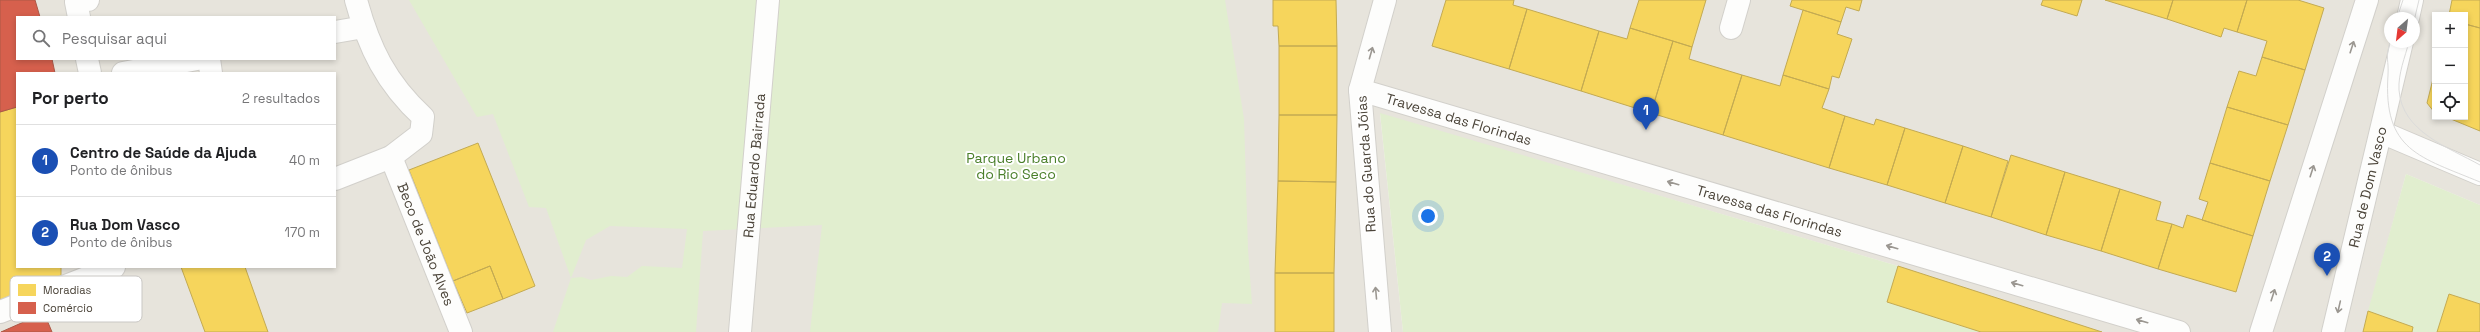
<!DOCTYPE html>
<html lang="pt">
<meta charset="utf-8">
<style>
body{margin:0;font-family:"Space Grotesk",sans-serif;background:#f2f2f2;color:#202124}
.controls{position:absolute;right:12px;top:12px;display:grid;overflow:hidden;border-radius:0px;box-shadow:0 2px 6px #0003}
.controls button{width:36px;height:36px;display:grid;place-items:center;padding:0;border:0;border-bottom:1px solid #e0e0e0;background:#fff;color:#202124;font:20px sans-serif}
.compass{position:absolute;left:2384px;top:12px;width:36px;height:36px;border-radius:50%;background:#fff;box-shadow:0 2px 6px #0003;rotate:208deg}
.you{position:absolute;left:1428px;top:216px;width:14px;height:14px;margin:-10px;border:3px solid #fff;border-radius:50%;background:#1a73e8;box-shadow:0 0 0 6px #1a73e833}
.badge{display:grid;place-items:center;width:26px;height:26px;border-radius:50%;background:#b45309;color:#fff;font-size:13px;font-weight:700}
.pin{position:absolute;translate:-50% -33px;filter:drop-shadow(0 1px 2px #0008)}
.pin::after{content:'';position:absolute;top:21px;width:14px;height:12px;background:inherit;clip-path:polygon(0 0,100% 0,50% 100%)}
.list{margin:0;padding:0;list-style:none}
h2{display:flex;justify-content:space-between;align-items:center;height:52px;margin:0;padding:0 16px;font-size:17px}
h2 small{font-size:13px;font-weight:400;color:#757577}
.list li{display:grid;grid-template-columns:26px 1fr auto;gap:12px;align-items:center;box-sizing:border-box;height:72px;padding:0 16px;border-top:1px solid #e0e0e0}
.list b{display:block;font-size:15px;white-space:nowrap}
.list p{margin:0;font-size:13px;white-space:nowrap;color:#757577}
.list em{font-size:13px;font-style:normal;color:#757577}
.icon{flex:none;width:22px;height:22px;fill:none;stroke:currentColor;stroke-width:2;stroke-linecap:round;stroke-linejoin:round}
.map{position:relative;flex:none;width:2480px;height:332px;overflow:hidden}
.search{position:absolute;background:#fff;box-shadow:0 2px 6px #0003;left:16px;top:16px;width:320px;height:44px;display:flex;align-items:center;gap:10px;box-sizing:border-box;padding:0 14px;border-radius:0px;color:#757577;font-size:15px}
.panel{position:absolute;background:#fff;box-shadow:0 2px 6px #0003;left:16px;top:72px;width:320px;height:196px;border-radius:0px}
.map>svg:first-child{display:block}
.residential{fill:#e7e4dc;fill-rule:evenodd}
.green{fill:#e1eecf;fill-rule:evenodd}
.homes{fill:#f6d55c;stroke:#c3aa52}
.shops{fill:#d6604d;stroke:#ac5847}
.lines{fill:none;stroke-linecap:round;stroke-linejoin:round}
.minor-casing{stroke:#d2d0cb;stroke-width:24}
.minor{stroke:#fdfdfc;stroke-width:22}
.tram{stroke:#dbdbda;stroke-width:1}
.oneway{stroke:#9b9791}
.labels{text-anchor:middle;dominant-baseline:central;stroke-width:4;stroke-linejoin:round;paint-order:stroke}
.street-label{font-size:14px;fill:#4b4439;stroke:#fff}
.park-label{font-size:14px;fill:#4a7f2a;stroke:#fff}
.key{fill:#fff;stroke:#c9c7c4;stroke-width:1}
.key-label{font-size:11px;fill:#4b4439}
</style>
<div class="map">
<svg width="2480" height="332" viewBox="0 0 2480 332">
<rect width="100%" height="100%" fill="#f4f2ee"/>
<path class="residential" d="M 0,0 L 2480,0 L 2480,205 L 2406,174 L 2363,332 L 1981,332 L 1887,302 L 1898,266 L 1380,114 L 1403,332 L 0,332 ZM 2435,15 L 2465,15 L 2465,117 L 2435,117 ZM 17,17 L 335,17 L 335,59 L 17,59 ZM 2390,18 L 2414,18 L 2414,42 L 2390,42 ZM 17,73 L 335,73 L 335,267 L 17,267 Z"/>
<path class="green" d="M 409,0 L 1225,0 L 1244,119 L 1248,249 L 1252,304 L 1222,303 L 1218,332 L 810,332 L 822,225 L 703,231 L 696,332 L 553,332 L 571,278 L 546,208 L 529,207 L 493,114 L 477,117 ZM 610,226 L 687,229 L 682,268 L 642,266 L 627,277 L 611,276 L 591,280 L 582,277 L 571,278 L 586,240 Z
M 1380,113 L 1898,266 L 1887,302 L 1981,332 L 1403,332 Z
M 2406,174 L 2480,205 L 2480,304 L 2449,294 L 2437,332 L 2412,332 L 2413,327 L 2368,311 Z"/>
<path class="homes" d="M 1273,0 L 1336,0 L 1337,46 L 1279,46 L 1278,26 L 1273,26 Z
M 1446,0 L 1514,0 L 1513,5 L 1527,9 L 1509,69 L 1432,46 Z
M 1639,0 L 1706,0 L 1692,47 L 1630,28 Z
M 1792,0 L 1862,0 L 1859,11 L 1846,7 L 1841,22 L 1790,6 Z
M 2043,0 L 2082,0 L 2077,16 L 2041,5 Z
M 2105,0 L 2173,0 L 2167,19 Z
M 2173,0 L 2247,0 L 2237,32 L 2224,28 L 2221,37 L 2167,19 Z
M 2247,0 L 2298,0 L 2324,8 L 2305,70 L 2262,57 L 2267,41 L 2237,32 Z
M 2452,0 L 2480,0 L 2480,28 L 2465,24 L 2465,15 L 2449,15 Z
M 1527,9 L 1599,31 L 1581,91 L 1509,69 Z
M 1803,10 L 1841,22 L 1837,34 L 1852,39 L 1839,78 L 1832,76 L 1829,89 L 1783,75 Z
M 2465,24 L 2480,28 L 2480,131 L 2446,117 L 2465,117 Z
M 1630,28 L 1673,41 L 1651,113 L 1581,91 L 1599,31 L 1627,39 Z
M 1673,41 L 1692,47 L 1689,59 L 1742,75 L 1723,135 L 1651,113 Z
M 1279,46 L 1337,46 L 1337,115 L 1279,115 Z
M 2262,57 L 2305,70 L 2288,125 L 2227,107 L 2239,71 L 2256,76 Z
M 2435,71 L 2435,113 L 2427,103 Z
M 1742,75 L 1780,86 L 1783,75 L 1829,89 L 1822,108 L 1845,116 L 1829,168 L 1723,135 Z
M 17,107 L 17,267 L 61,267 L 61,277 L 0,302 L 0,112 Z
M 2227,107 L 2288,125 L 2270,181 L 2210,163 Z
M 1279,115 L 1337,115 L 1336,182 L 1278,181 Z
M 1845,116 L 1874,125 L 1876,119 L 1905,128 L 1887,185 L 1829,168 Z
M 1905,128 L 1963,146 L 1945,203 L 1887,185 Z
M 478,143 L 535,286 L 503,299 L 490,266 L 453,281 L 409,170 Z
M 1963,146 L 2008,161 L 1991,217 L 1945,203 Z
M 2011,155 L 2065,172 L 2046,235 L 1991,217 Z
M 2210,163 L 2270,181 L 2253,236 L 2202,220 L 2208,202 L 2199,199 Z
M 2065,172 L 2120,189 L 2101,251 L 2046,235 Z
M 1278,181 L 1336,182 L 1334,273 L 1275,273 Z
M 2120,189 L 2161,202 L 2156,220 L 2172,224 L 2158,269 L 2101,251 Z
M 2187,215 L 2253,236 L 2236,292 L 2158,269 L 2172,224 L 2183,228 Z
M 490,266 L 503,299 L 467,313 L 453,281 Z
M 1898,266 L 2102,332 L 1981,332 L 1887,302 Z
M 181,267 L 245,267 L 268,332 L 205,332 Z
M 1275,273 L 1334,273 L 1334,332 L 1275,332 Z
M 2449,294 L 2480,304 L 2480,332 L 2437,332 Z
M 2368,311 L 2413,327 L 2412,332 L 2363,332 Z"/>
<path class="shops" d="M 0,0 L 35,0 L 40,17 L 17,17 L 17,59 L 52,59 L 55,73 L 17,73 L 17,107 L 0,112 Z
M 44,313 L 52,332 L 1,332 Z"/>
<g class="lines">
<defs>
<g id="minor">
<path d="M 79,17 L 76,2 L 88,0"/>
<path d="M 2408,18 L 2412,0"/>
<path d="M 1731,28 L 1739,0"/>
<path d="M 335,32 L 364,27"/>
<path d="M 87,59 L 90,73"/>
<path d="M 209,59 L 211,73"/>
<path d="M 123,73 L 197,59"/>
<path id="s1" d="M 1360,90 L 2179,332"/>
<path d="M 2381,132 L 2480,174"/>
<path id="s2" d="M 391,157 L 461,332"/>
<path d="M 335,179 L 391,157 L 421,134 L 423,117 C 386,83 369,48 356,0"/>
<path d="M 0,312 L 114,267"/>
<path id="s3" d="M 740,332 L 768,0"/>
<path d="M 1380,332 L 1360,90 L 1385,0"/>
<path d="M 2261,332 L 2367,0"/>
<path id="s4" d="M 2333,332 L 2402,42"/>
</g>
</defs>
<use href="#minor" class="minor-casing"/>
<use href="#minor" class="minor"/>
<path class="tram" d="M 2397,18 L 2403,0
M 2414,21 L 2419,0
M 2390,42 C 2385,59 2389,60 2388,75 C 2383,151 2420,157 2480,182
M 2409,42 C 2405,57 2398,74 2399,90 C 2402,132 2448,147 2480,165"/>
</g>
<defs><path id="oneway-shaft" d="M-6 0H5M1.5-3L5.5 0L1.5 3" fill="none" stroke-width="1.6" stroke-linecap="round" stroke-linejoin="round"/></defs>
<g class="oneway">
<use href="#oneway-shaft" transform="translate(2352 47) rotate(-72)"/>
<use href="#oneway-shaft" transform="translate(1371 53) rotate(-74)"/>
<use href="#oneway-shaft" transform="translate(2312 171) rotate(-72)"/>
<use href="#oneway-shaft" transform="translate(1673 183) rotate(-164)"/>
<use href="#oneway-shaft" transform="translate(1892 247) rotate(-164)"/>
<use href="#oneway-shaft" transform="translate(2017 284) rotate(-164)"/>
<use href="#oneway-shaft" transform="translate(1376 293) rotate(-95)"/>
<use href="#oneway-shaft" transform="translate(2273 295) rotate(-72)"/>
<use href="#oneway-shaft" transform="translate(2339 307) rotate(103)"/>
<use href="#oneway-shaft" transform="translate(2142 321) rotate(-164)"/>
</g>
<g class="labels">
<g class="street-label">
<text stroke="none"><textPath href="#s1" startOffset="103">Travessa das Florindas</textPath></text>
<text transform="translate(1366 164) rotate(-94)">Rua do Guarda Jóias</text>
<text stroke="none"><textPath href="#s3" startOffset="167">Rua Eduardo Bairrada</textPath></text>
<text stroke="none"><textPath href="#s4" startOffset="149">Rua de Dom Vasco</textPath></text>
<text stroke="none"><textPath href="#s1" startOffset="427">Travessa das Florindas</textPath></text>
<text stroke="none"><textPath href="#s2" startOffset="94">Beco de João Alves</textPath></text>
</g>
<g class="park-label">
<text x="1016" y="158">Parque Urbano<tspan x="1016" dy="16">do Rio Seco</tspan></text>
</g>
</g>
<rect x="10" y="276" width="132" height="46" rx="6" class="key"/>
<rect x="18" y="284" width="18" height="12" fill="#f6d55c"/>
<rect x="18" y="302" width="18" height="12" fill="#d6604d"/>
<g class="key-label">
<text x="43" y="294">Moradias</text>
<text x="43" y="312">Comércio</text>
</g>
</svg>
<div class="controls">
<button>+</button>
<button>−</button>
<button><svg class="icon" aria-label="locate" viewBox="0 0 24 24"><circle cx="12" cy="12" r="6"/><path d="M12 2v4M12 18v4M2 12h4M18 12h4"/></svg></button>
</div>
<svg class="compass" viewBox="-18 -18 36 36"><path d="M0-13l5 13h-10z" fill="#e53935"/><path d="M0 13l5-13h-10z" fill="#757577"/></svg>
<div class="you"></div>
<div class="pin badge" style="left:1646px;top:130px;background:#1a4fb4">1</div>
<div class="pin badge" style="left:2327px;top:276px;background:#1a4fb4">2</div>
<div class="search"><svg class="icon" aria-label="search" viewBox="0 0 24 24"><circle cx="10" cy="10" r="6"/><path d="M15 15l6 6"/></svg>Pesquisar aqui</div>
<section class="panel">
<h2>Por perto<small>2 resultados</small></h2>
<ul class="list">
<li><span class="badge" style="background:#1a4fb4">1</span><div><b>Centro de Saúde da Ajuda</b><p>Ponto de ônibus</p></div><em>40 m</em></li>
<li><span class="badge" style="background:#1a4fb4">2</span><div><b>Rua Dom Vasco</b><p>Ponto de ônibus</p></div><em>170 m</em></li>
</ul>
</section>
</div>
